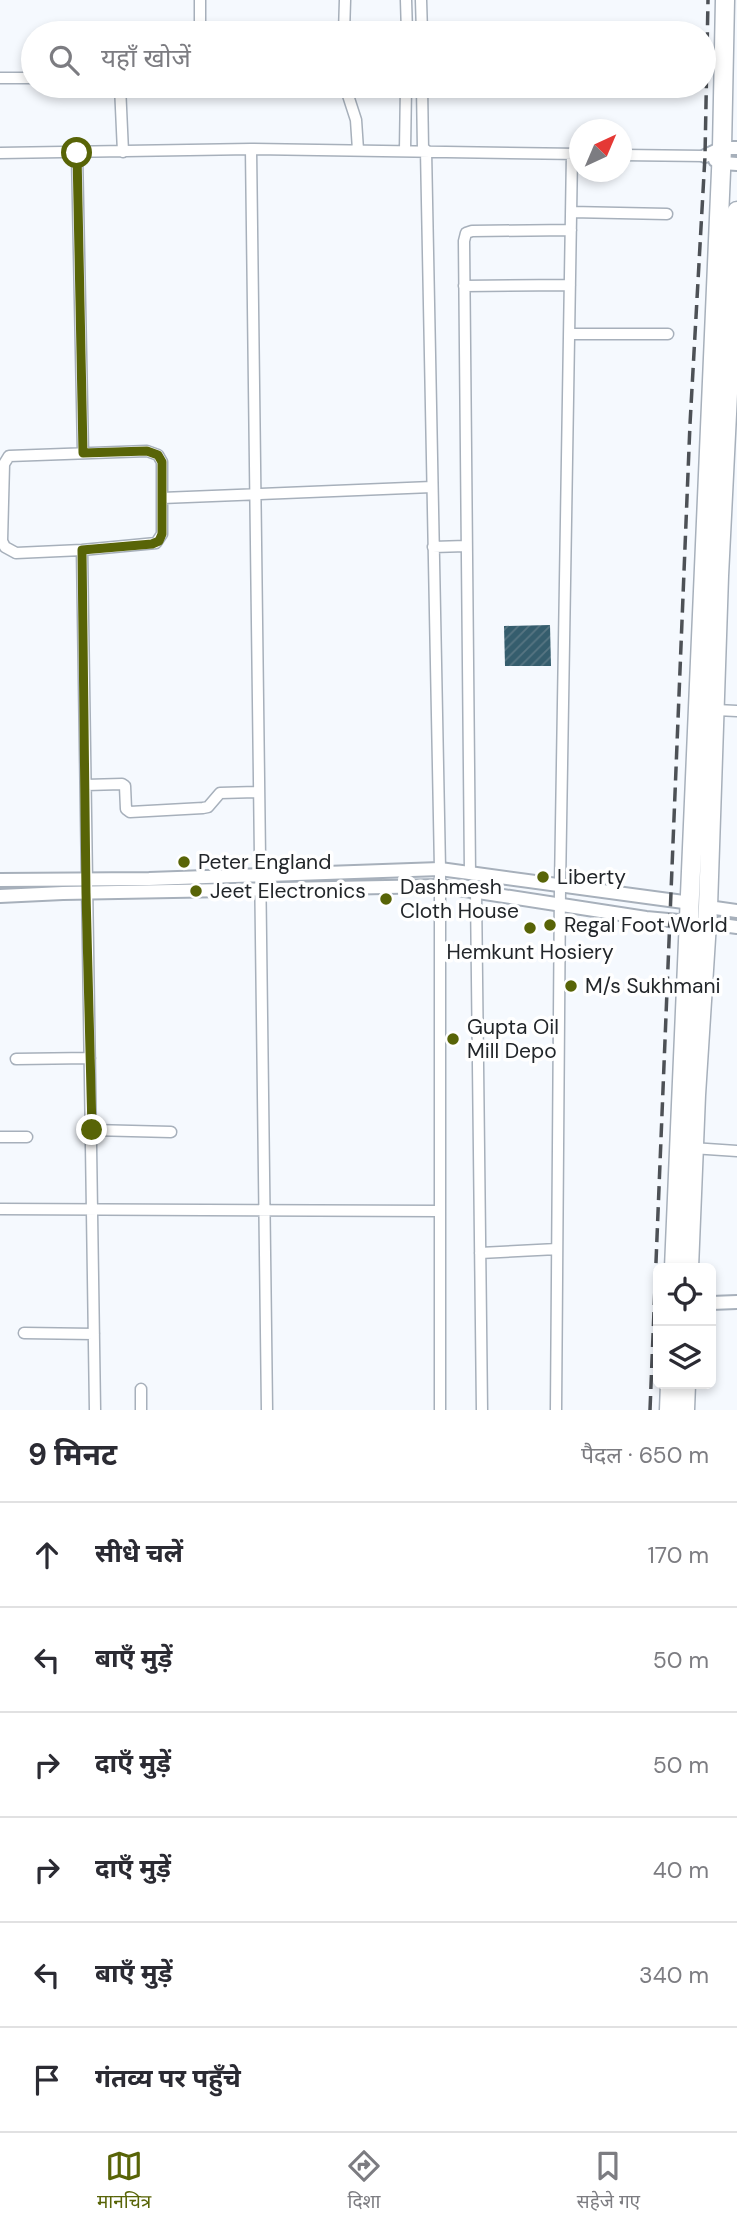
<!DOCTYPE html>
<html lang="hi">
<meta charset="utf-8">
<style>
body{margin:0;font-family:"DM Sans","Noto Sans Devanagari",sans-serif;background:#f7f7f7;color:#2b2b33}
.controls{position:absolute;right:21px;bottom:21px;display:grid;overflow:hidden;border-radius:10px;box-shadow:0 4px 10px #0003}
.controls button{width:63px;height:63px;display:grid;place-items:center;padding:0;border:0;border-bottom:2px solid #e1e1e2;background:#fff;color:#2b2b33;font:35px sans-serif}
.compass{position:absolute;left:569px;top:119px;width:63px;height:63px;border-radius:50%;background:#fff;box-shadow:0 4px 10px #0003;rotate:44deg}
.stop{position:absolute;width:21px;height:21px;margin:-16px;border:5px solid #586407;border-radius:50%;background:#fff}
.stop.end{background:#586407;border-color:#fff;box-shadow:0 2px 7px #0008}
.list{margin:0;padding:0;list-style:none}
h2{display:flex;justify-content:space-between;align-items:center;height:91px;margin:0;padding:0 28px;font-size:30px}
h2 small{font-size:23px;font-weight:400;color:#7c7c81}
.list li{display:grid;grid-template-columns:46px 1fr auto;gap:21px;align-items:center;box-sizing:border-box;height:105px;padding:0 28px;border-top:2px solid #e1e1e2}
.list b{display:block;font-size:26px;white-space:nowrap}
.list em{font-size:23px;font-style:normal;color:#7c7c81}
.icon{flex:none;width:38px;height:38px;fill:none;stroke:currentColor;stroke-width:2;stroke-linecap:round;stroke-linejoin:round}
.map{position:relative;flex:none;width:737px;height:1410px;overflow:hidden}
.search{position:absolute;background:#fff;box-shadow:0 4px 10px #0003;left:21px;right:21px;top:21px;height:77px;display:flex;align-items:center;gap:18px;box-sizing:border-box;padding:0 24px;border-radius:38px;color:#7c7c81;font-size:26px}
.sheet{height:721px;background:#fff}
nav{display:flex;justify-content:space-around;align-items:center;box-sizing:border-box;height:98px;border-top:2px solid #e1e1e2;background:#fff;font-size:19px;color:#7c7c81}
nav a{display:grid;justify-items:center;gap:4px}
nav .on{color:#586407}
.map>svg:first-child{display:block}
.building{fill:url(#building-hatch)}
.lines{fill:none;stroke-linecap:round;stroke-linejoin:round}
.street-casing{stroke:#a7b0bb;stroke-width:13}
.secondary-casing{stroke:#a7b0bb;stroke-width:16}
.highway-casing{stroke:#a7b0bb;stroke-width:21}
.street{stroke:#fff;stroke-width:10}
.secondary{stroke:#fff;stroke-width:12}
.highway{stroke:#fff;stroke-width:18}
.rail{stroke:#4d5156;stroke-width:3.5;stroke-dasharray:14 7;stroke-linecap:butt}
.route{stroke:#586407;stroke-width:9}
.poi-dot{fill:#586407;stroke:#fff;stroke-width:2.5}
.labels{text-anchor:middle;dominant-baseline:central;stroke-width:7;stroke-linejoin:round;paint-order:stroke}
.poi-label{font-size:21px;fill:#22262a;stroke:#fff;text-anchor:start}
</style>
<div class="map">
<svg width="737" height="1410" viewBox="0 0 737 1410">
<defs>
<pattern id="building-hatch" width="6" height="6" patternUnits="userSpaceOnUse" patternTransform="scale(1.75)"><rect width="6" height="6" fill="#355d6d"/><path d="M-1 1l2-2M0 6l6-6M5 7l2-2" fill="none" stroke="#577582"/></pattern>
</defs>
<rect width="100%" height="100%" fill="#f5f9fe"/>
<path class="building" d="M 550,625 L 551,666 L 505,666 L 504,626 Z"/>
<g class="lines">
<defs>
<path id="street" d="M 406,0 L 407,33
M 421,0 L 422,33
M 200,33 L 200,0
M 344,33 L 345,0
M 0,78 L 33,78
M 120,86 L 123,152
M 345,86 L 356,120 L 358,150
M 422,86 L 423,150
M 251,149 L 267,1410
M 405,150 L 406,86
M 426,150 L 440,869 L 440,1410
M 0,153 L 251,149 L 580,154
M 77,153 L 83,453
M 622,155 L 705,156
M 571,212 L 667,214
M 464,286 L 570,285
M 569,334 L 668,334
M 147,451 L 158,455 L 162,462 L 162,534 L 156,543 L 82,550 L 16,553 L 5,547 L 2,541 L 4,464 L 9,456 Z
M 162,498 L 432,487
M 433,547 L 466,546
M 82,550 L 95,1410
M 716,710 L 737,711
M 86,785 L 122,784 L 125,786 L 126,809 L 130,812 L 203,808 L 208,807 L 220,793 L 259,792
M 470,874 L 464,241 L 466,233 L 472,231 L 571,230
M 476,892 L 482,1410
M 16,1059 L 90,1058
M 92,1130 L 171,1132
M 0,1137 L 27,1137
M 692,1148 L 737,1151
M 0,1209 L 440,1211
M 480,1253 L 557,1249
M 24,1333 L 94,1334
M 141,1389 L 141,1410
M 556,1410 L 560,887 L 572,154"/>
<path id="secondary" d="M 705,156 L 722,148 L 737,148
M 715,160 L 722,163 L 737,164
M 0,880 L 149,879 L 440,869 L 691,903
M 0,896 L 63,893 L 439,886 L 646,918 L 690,922
M 708,907 L 737,911
M 707,923 L 737,927
M 711,1303 L 737,1302"/>
<path id="highway" d="M 674,1268 L 722,148 L 725,0
M 689,1268 L 696,1095 L 708,907 L 719,576 L 737,211
M 669,1410 L 670,1384
M 685,1410 L 686,1384"/>
</defs>
<use href="#street" class="street-casing"/>
<use href="#secondary" class="secondary-casing"/>
<use href="#highway" class="highway-casing"/>
<use href="#street" class="street"/>
<use href="#secondary" class="secondary"/>
<use href="#highway" class="highway"/>
<path class="rail" d="M 650,1410 L 690,424 L 705,156 L 708,0"/>
</g>
<g class="lines">
<path class="route" d="M 77,153 L 83,453 L 147,451 L 158,455 L 162,462 L 162,534 L 159,541 L 152,544 L 82,550 L 86,893 L 92,1130"/>
</g>
<g class="poi-dot">
<circle cx="184" cy="862" r="7"/>
<circle cx="543" cy="877" r="7"/>
<circle cx="196" cy="891" r="7"/>
<circle cx="386" cy="899" r="7"/>
<circle cx="550" cy="925" r="7"/>
<circle cx="530" cy="928" r="7"/>
<circle cx="571" cy="986" r="7"/>
<circle cx="453" cy="1039" r="7"/>
</g>
<g class="labels">
<g class="poi-label">
<text x="198" y="862">Peter England</text>
<text x="557" y="877">Liberty</text>
<text x="400" y="887">Dashmesh<tspan x="400" dy="24">Cloth House</tspan></text>
<text x="210" y="891">Jeet Electronics</text>
<text x="564" y="925">Regal Foot World</text>
<text x="530" y="952" text-anchor="middle">Hemkunt Hosiery</text>
<text x="585" y="986">M/s Sukhmani</text>
<text x="467" y="1027">Gupta Oil<tspan x="467" dy="24">Mill Depo</tspan></text>
</g>
</g>
</svg>
<div class="controls">
<button><svg class="icon" aria-label="locate" viewBox="0 0 24 24"><circle cx="12" cy="12" r="6"/><path d="M12 2v4M12 18v4M2 12h4M18 12h4"/></svg></button>
<button><svg class="icon" aria-label="layers" viewBox="0 0 24 24"><path d="M12 4l9 5-9 5-9-5zM3 14l9 5 9-5"/></svg></button>
</div>
<svg class="compass" viewBox="-18 -18 36 36"><path d="M0-13l5 13h-10z" fill="#e53935"/><path d="M0 13l5-13h-10z" fill="#7c7c81"/></svg>
<div class="stop" style="left:77px;top:153px"></div>
<div class="stop end" style="left:92px;top:1130px"></div>
<div class="search"><svg class="icon" aria-label="search" viewBox="0 0 24 24"><circle cx="10" cy="10" r="6"/><path d="M15 15l6 6"/></svg>यहाँ खोजें</div>
</div>
<section class="sheet">
<h2>9 मिनट<small>पैदल · 650 m</small></h2>
<ul class="list">
<li><svg class="icon" aria-label="ahead" viewBox="0 0 24 24"><path d="M12 20V5M6 11l6-6 6 6"/></svg><div><b>सीधे चलें</b></div><em>170 m</em></li>
<li><svg class="icon" aria-label="left" viewBox="0 0 24 24"><path d="M17 20v-9H6M10 6l-5 5 5 5"/></svg><div><b>बाएँ मुड़ें</b></div><em>50 m</em></li>
<li><svg class="icon" aria-label="right" viewBox="0 0 24 24"><path d="M7 20v-9h11M14 6l5 5-5 5"/></svg><div><b>दाएँ मुड़ें</b></div><em>50 m</em></li>
<li><svg class="icon" aria-label="right" viewBox="0 0 24 24"><path d="M7 20v-9h11M14 6l5 5-5 5"/></svg><div><b>दाएँ मुड़ें</b></div><em>40 m</em></li>
<li><svg class="icon" aria-label="left" viewBox="0 0 24 24"><path d="M17 20v-9H6M10 6l-5 5 5 5"/></svg><div><b>बाएँ मुड़ें</b></div><em>340 m</em></li>
<li><svg class="icon" aria-label="arrive" viewBox="0 0 24 24"><path d="M6 21V4h12l-3 4 3 4H6"/></svg><div><b>गंतव्य पर पहुँचे</b></div></li>
</ul>
</section>
<nav>
<a class="on"><svg class="icon" aria-label="map" viewBox="0 0 24 24"><path d="M3 6l6-2 6 2 6-2v14l-6 2-6-2-6 2zM9 4v14M15 6v14"/></svg>मानचित्र</a>
<a><svg class="icon" aria-label="directions" viewBox="0 0 24 24"><path d="M12 3l9 9-9 9-9-9zM9 14v-3h6M13 9l2 2-2 2"/></svg>दिशा</a>
<a><svg class="icon" aria-label="saved" viewBox="0 0 24 24"><path d="M7 4h10v16l-5-4-5 4z"/></svg>सहेजे गए</a>
</nav>
